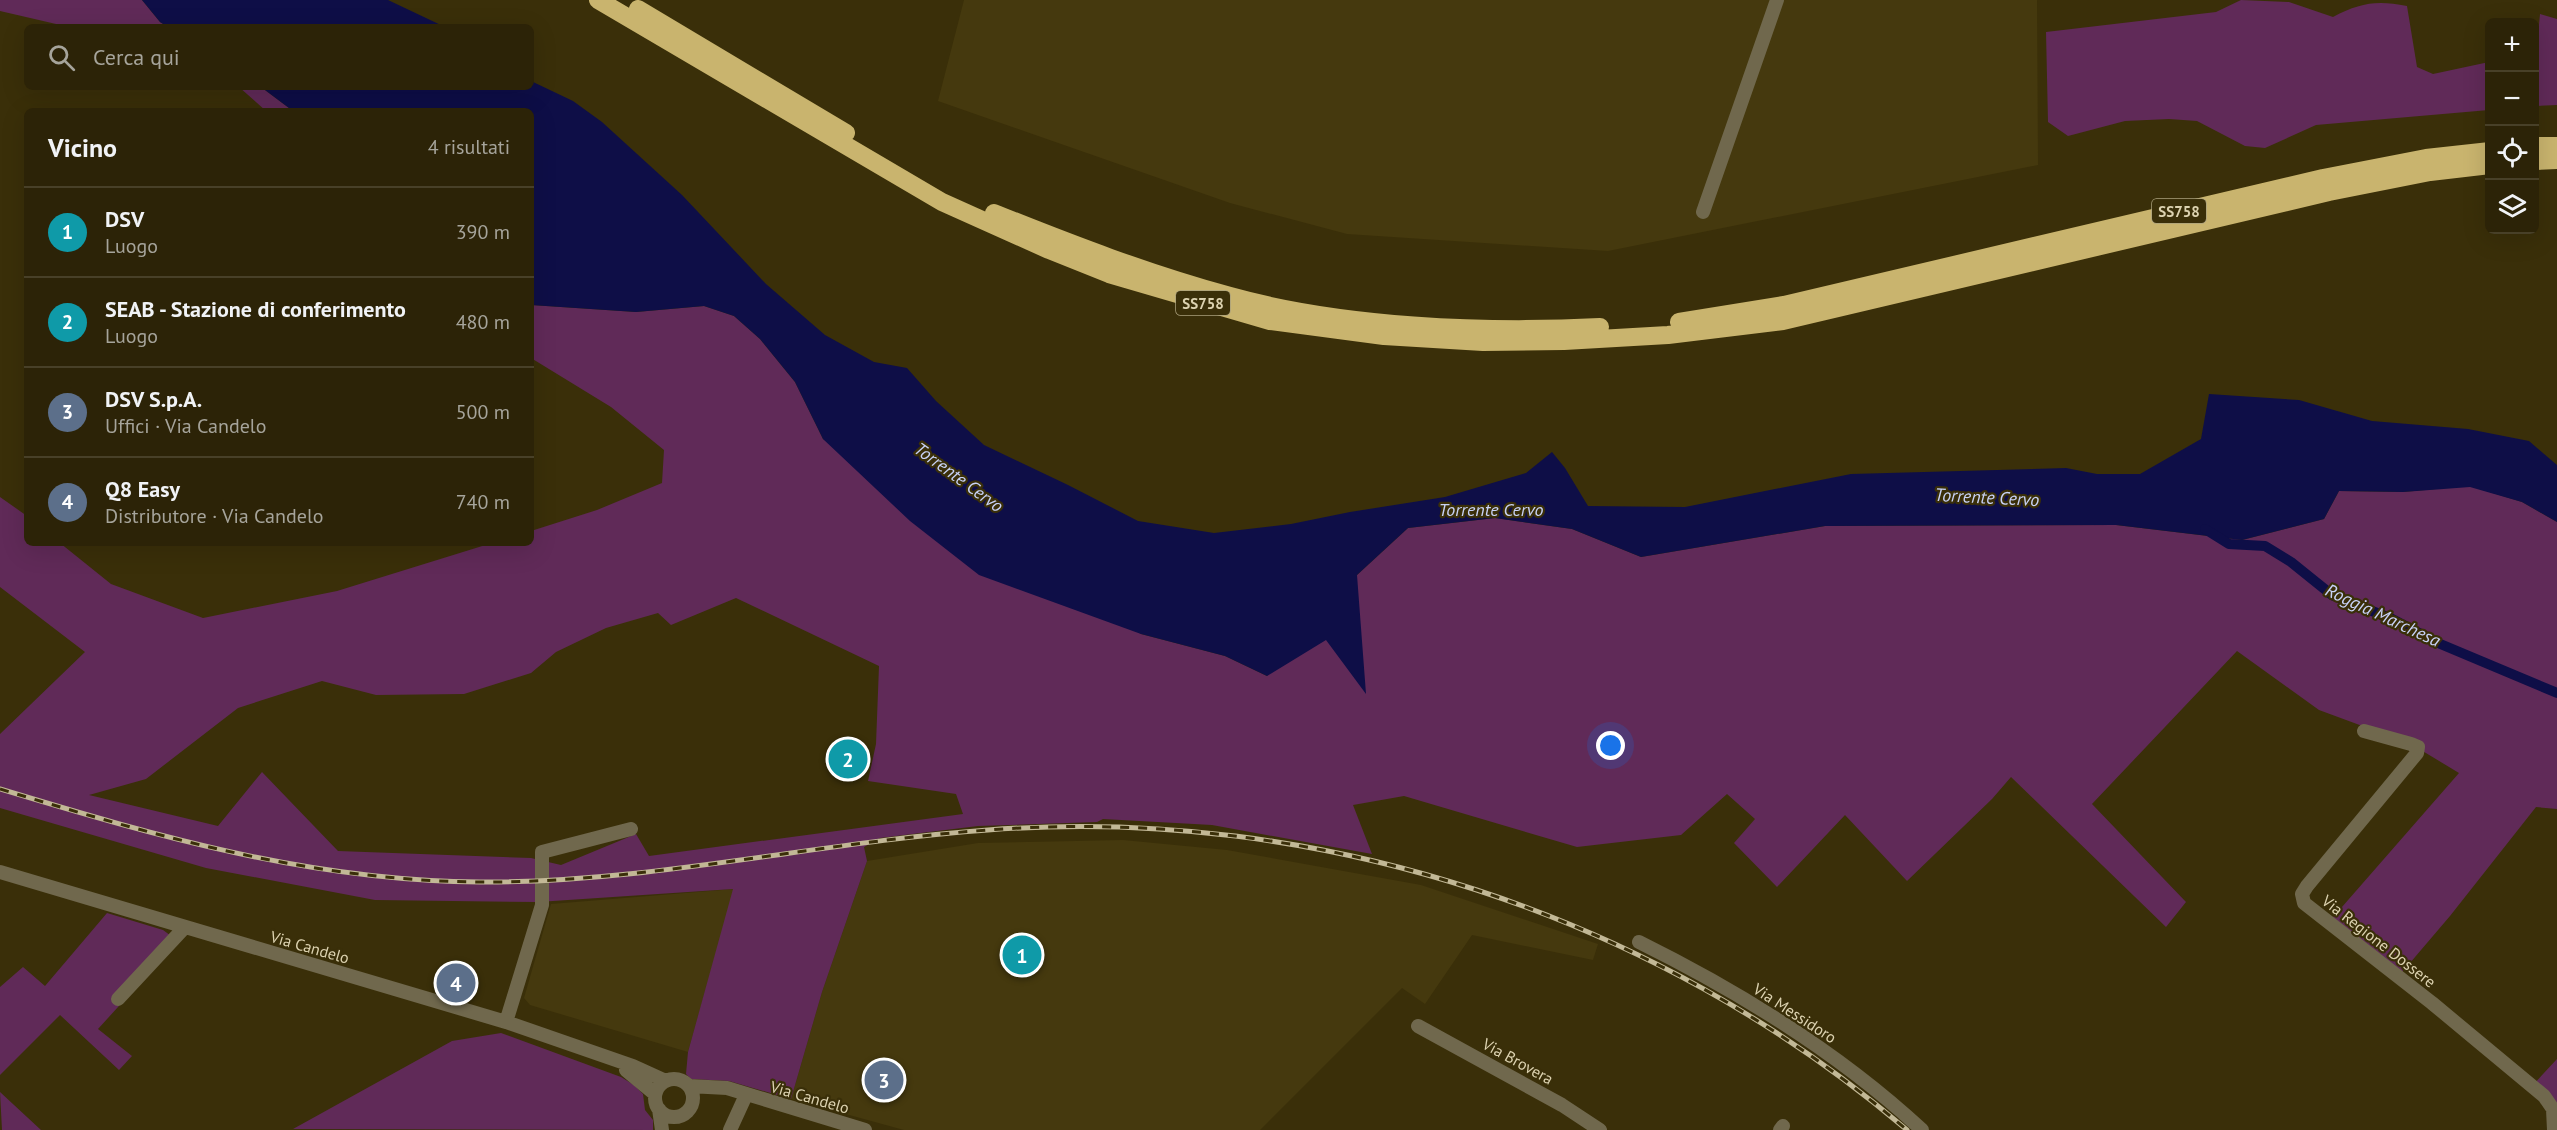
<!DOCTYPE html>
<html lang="it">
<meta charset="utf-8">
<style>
body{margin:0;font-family:"PT Sans",sans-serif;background:#382f15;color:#f1f3f6}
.controls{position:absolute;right:18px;top:18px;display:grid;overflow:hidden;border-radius:9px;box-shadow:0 6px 24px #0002}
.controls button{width:54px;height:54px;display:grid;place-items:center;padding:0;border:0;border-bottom:2px solid #484028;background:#2c2307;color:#f1f3f6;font:30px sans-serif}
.you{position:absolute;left:1611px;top:746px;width:21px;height:21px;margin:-15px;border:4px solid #fff;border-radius:50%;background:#1a73e8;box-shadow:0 0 0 9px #1a73e833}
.badge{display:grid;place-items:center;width:39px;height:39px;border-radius:50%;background:#a1b3fd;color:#fff;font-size:20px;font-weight:700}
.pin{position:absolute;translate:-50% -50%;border:3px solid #fff;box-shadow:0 2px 6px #0006}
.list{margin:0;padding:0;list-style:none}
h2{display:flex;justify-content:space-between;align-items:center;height:78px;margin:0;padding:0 24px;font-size:26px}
h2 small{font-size:20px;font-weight:400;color:#a6a49b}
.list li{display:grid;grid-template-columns:39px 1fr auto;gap:18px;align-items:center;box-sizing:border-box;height:90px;padding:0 24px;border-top:2px solid #484028}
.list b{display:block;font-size:22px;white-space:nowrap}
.list p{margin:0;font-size:20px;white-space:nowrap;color:#a6a49b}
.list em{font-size:20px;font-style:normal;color:#a6a49b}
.icon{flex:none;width:33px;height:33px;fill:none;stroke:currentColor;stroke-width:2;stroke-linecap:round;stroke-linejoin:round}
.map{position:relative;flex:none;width:2557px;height:1130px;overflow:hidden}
.search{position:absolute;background:#2c2307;box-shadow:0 6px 24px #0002;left:24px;top:24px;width:510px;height:66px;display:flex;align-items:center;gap:15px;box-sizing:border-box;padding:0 21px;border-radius:9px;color:#a6a49b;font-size:22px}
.panel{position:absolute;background:#2c2307;box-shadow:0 6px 24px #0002;left:24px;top:108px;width:510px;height:438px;border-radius:9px}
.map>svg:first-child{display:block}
.built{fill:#45390e}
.green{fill:#602a58;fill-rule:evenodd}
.water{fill:#0e0e47}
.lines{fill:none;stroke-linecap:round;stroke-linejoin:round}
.canal{stroke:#0e0e47;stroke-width:10}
.minor{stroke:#70684d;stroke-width:14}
.highway{stroke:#c9b46e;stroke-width:18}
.rail-casing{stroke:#c2b896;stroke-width:5}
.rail{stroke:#3a2f09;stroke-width:3;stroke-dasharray:9;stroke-linecap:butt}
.labels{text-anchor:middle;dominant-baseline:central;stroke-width:4.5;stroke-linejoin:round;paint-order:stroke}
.shield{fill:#3a2f09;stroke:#aba17e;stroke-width:1.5}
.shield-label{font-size:15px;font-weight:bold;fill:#dcd2b0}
.street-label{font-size:16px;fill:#dcd2b0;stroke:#3a2f09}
.water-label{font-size:18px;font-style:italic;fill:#c8d2f7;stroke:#3a2f09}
</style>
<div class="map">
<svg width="2557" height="1130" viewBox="0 0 2557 1130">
<rect width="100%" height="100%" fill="#3a2f09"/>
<path class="built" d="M 964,0 L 2037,0 L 2038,165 L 1608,251 L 1347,234 L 1230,203 L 938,101 Z
M 1123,840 L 1227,850 L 1421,885 L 1598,944 L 1593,960 L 1472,935 L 1425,1004 L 1402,988 L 1260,1130 L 904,1130 L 791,1099 L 822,992 L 867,861 L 978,843 Z
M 734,889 L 688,1052 L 530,1005 L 524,998 L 551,904 Z"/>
<path class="green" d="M 0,0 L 142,0 L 160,22 L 168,27 L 69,27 L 0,11 Z
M 2241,0 L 2289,2 L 2333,17 C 2360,3 2376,0 2407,6 L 2417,67 L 2433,74 L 2489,62 L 2489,110 L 2316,125 L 2265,148 L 2245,146 L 2197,121 L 2169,119 L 2125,121 L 2068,136 L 2048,122 L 2046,32 L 2216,12 Z
M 2540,14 L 2557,19 L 2557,105 L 2535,106 L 2535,41 L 2538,35 Z
M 239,87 L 261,87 L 293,111 L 266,111 Z
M 531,305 L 636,312 L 704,306 L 734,316 L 760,339 L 795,382 L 823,439 L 1141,634 L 1225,656 L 1267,676 L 1357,575 L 1408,528 L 1495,518 L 1572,529 L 1641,557 L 1825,526 L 2116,525 L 2242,540 L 2324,519 L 2339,491 L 2403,492 L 2470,486 L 2522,502 L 2557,522 L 2557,809 L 2536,807 L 2450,916 L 2398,977 L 2328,923 L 2459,773 L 2411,744 L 2319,710 L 2237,651 L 2092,804 L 2186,902 L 2166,927 L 2011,777 L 1992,799 L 1907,881 L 1845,815 L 1777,887 L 1734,843 L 1755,819 L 1727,794 L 1681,835 L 1577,847 L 1404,796 L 1353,805 L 1372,854 L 1212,825 L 1103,819 L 1097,822 L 978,826 L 880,838 L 864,847 L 867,861 L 822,992 L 791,1099 L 729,1081 L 691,1079 L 686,1074 L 688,1052 L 733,889 L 538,902 L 375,900 L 206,868 L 0,808 L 0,734 L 85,652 L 0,587 L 0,497 L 27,516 L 27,543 L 60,543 L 111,584 L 203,618 L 337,591 L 492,543 L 531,543 L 531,531 L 597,510 L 662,483 L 664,450 L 611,407 L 531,358 ZM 736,598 L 879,666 L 876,744 L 868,781 L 956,794 L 963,814 L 649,856 L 636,834 L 561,865 L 531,858 L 338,851 L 262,772 L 218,826 L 89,795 L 146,779 L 238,708 L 322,681 L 376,695 L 464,694 L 531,673 L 556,652 L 606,628 L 658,613 L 671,625 Z
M 107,913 L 163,930 L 178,941 L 98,1029 L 132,1056 L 119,1070 L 60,1015 L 0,1075 L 0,987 L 23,967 L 45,986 Z
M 501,1033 L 621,1077 L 634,1085 L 643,1094 L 645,1110 L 653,1120 L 653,1130 L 293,1129 L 452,1041 Z
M 2557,1059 L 2557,1130 L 2556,1123 L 2532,1086 Z
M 0,1092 L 41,1130 L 2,1130 Z"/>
<path class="water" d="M 142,0 L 388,0 L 445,27 L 168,27 L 160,22 Z
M 531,81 L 573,101 L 602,122 L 682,195 L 766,284 L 825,335 L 874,362 L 907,368 L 936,401 L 984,445 L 1068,485 L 1138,521 L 1214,533 L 1291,524 L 1350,512 L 1445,497 L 1526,473 L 1552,452 L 1565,468 L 1588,506 L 1685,507 L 1851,474 L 2066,468 L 2097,474 L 2140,474 L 2201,439 L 2209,394 L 2299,400 L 2372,421 L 2468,429 L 2529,441 L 2557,465 L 2557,522 L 2522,502 L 2470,487 L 2403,492 L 2339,491 L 2324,519 L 2242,540 L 2116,525 L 1825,526 L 1641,557 L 1572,529 L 1495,518 L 1408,528 L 1357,575 L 1366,694 L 1326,640 L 1267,676 L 1225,656 L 1141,634 L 979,575 L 910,521 L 823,439 L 795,382 L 760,339 L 734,316 L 704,306 L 636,312 L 531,305 L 531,111 L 293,111 L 261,87 L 531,87 Z"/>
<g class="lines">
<path class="canal" d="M 2205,529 L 2229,544 L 2265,546 L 2291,562 L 2332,595 L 2392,619 L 2438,643 L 2557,693"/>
<path class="minor" d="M 1703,212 L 1777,0
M 2364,731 L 2411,744 L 2418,747 L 2417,753 L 2307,886 L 2302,894 L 2304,903 L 2432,1003 L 2544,1096 L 2553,1109 L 2554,1130
M 0,872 L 506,1022 L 633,1066 L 666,1081
M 1639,942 C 1740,992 1839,1053 1922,1130
M 118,999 L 185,927
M 506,1022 L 542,905 L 542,852 L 631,829
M 1418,1026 L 1562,1105 L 1600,1130
M 626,1070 L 655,1094
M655 1098a19 19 0 1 1 38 0a19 19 0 1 1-38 0Z
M 689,1086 L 727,1088 L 865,1130
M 659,1109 L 662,1130
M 730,1130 L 746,1095
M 1780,1130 L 1783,1126"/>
<path class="highway" d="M 598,0 L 942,202 L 1049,250 L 1109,274 L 1270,321 L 1384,336 L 1483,342 L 1564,341 L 1668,335 L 1783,321 L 2329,192 L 2430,172 L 2490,165
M 638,9 L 846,133
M 2534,146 L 2557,146
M 2534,161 L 2557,160
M 994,213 C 1071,244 1149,274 1230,296 C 1341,327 1485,333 1600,327
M 1679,322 L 1784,305 L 2323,178 L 2426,158 L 2490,151"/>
<defs>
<path id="rail" d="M 0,789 C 159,837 312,881 480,882 C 651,883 818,842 988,830 C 1318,805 1655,915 1907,1130"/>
</defs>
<use href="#rail" class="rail-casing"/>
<use href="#rail" class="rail"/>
</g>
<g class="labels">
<g class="shield">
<rect x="2152" y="199" width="54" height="24" rx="4.5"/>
<rect x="1176" y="291" width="54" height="24" rx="4.5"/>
</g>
<g class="shield-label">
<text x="2179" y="211">SS758</text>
<text x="1203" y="303">SS758</text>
</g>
<g class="street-label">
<text transform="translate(2379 941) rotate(38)">Via Regione Dossere</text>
<text transform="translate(310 947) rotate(16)">Via Candelo</text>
<text transform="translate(1795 1013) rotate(33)">Via Messidoro</text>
<text transform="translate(1518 1061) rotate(29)">Via Brovera</text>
<text transform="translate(810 1097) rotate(16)">Via Candelo</text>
</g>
<g class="water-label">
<text transform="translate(959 477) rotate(36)">Torrente Cervo</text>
<text transform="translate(1987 497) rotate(3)">Torrente Cervo</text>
<text x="1491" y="509">Torrente Cervo</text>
<text transform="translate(2383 615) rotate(25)">Roggia Marchesa</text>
</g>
</g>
</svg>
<div class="controls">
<button>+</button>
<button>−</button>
<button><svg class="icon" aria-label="locate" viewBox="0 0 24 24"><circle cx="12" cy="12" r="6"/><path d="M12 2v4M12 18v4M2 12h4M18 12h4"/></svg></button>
<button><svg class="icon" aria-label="layers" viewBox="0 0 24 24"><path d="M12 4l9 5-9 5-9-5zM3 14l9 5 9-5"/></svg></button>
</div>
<div class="you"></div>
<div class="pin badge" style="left:1022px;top:955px;background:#0f9aa8">1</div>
<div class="pin badge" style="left:848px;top:759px;background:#0f9aa8">2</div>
<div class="pin badge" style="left:884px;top:1080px;background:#5c6f8a">3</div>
<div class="pin badge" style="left:456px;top:983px;background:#5c6f8a">4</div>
<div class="search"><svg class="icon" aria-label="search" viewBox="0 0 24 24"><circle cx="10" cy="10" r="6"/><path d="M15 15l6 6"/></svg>Cerca qui</div>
<section class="panel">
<h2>Vicino<small>4 risultati</small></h2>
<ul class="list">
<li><span class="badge" style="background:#0f9aa8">1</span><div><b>DSV</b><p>Luogo</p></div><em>390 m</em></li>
<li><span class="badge" style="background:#0f9aa8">2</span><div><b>SEAB - Stazione di conferimento</b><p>Luogo</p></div><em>480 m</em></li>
<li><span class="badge" style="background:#5c6f8a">3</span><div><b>DSV S.p.A.</b><p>Uffici · Via Candelo</p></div><em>500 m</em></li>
<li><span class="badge" style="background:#5c6f8a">4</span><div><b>Q8 Easy</b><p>Distributore · Via Candelo</p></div><em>740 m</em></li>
</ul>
</section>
</div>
